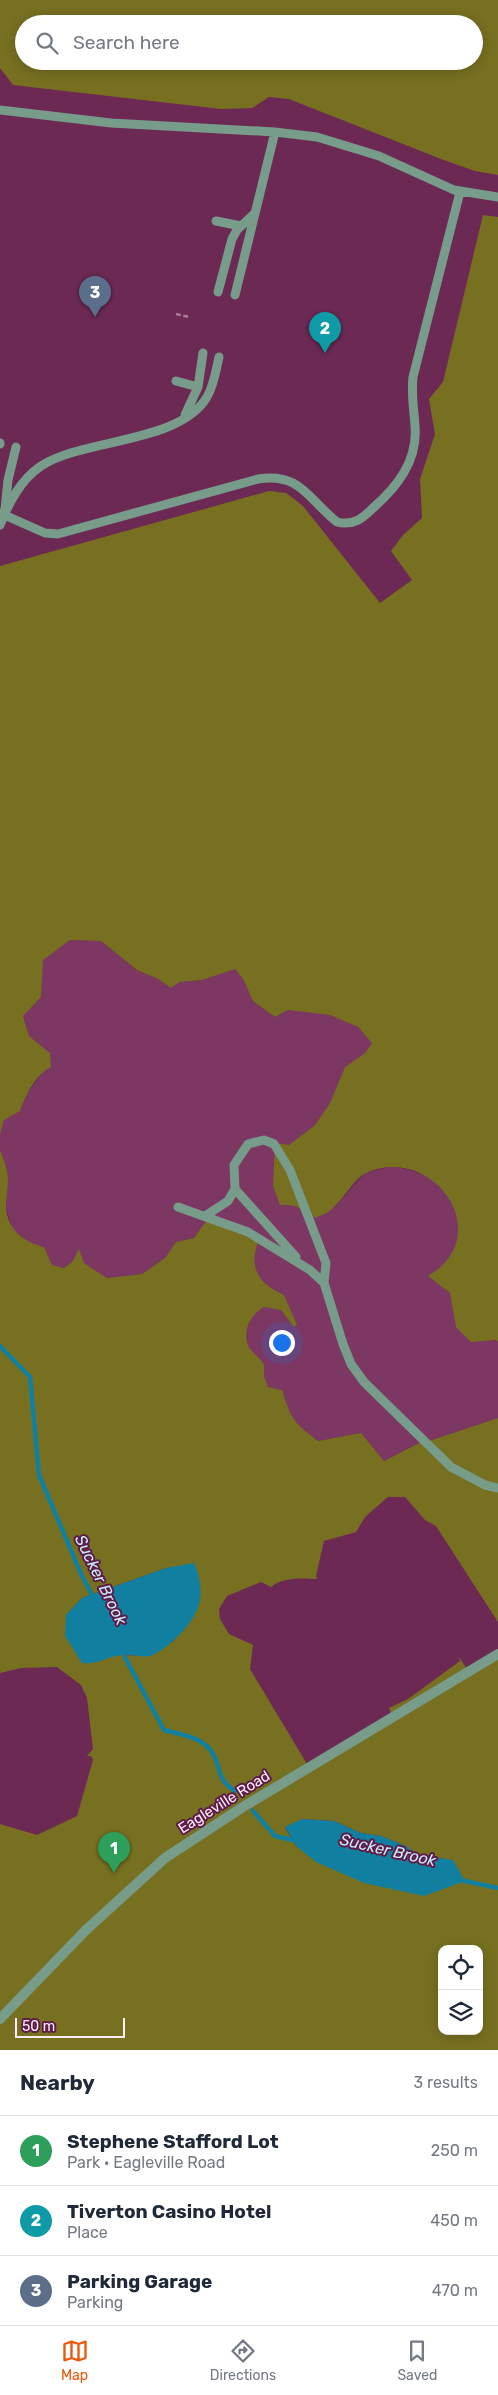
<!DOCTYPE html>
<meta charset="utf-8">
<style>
body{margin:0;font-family:Rubik,sans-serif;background:#f2f2f3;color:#1f2937}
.controls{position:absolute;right:15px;bottom:15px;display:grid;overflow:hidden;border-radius:10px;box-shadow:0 2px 12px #0003}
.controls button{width:45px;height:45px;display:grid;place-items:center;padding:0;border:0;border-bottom:1px solid #e0e1e3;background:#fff;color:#1f2937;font:25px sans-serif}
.scale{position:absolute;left:15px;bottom:12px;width:110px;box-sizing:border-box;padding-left:5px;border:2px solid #fdedf6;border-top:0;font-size:14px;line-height:18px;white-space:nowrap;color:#fdedf6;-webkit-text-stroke:4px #5e1d48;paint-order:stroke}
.you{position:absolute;left:281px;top:1342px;width:18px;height:18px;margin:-12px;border:4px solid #fff;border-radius:50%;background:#1a73e8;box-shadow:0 0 0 8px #1a73e833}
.badge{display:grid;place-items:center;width:32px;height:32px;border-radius:50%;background:#ea580c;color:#fff;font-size:16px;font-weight:700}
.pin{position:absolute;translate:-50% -41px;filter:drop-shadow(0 1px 2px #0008)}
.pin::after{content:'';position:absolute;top:26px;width:18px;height:15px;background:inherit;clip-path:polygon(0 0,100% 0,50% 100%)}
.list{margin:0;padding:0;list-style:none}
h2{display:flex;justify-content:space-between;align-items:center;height:65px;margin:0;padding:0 20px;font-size:21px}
h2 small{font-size:16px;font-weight:400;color:#747a83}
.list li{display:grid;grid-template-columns:32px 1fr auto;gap:15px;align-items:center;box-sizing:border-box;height:70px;padding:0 20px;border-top:1px solid #e0e1e3}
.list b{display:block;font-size:19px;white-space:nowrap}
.list p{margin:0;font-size:16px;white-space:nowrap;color:#747a83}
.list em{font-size:16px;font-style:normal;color:#747a83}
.icon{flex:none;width:28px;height:28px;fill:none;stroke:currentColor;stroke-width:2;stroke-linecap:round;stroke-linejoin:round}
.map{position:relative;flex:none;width:498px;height:2050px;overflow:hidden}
.search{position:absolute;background:#fff;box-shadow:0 2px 12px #0003;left:15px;right:15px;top:15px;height:55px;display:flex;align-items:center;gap:12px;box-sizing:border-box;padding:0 18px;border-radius:28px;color:#747a83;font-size:19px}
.sheet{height:275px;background:#fff}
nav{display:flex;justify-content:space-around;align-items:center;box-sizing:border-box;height:70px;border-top:1px solid #e0e1e3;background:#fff;font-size:14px;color:#747a83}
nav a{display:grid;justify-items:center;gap:2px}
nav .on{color:#ea580c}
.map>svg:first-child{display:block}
.built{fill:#7c3762}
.green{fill:#777021;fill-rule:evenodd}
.water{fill:#1180a0}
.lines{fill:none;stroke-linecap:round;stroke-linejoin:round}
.stream{stroke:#1180a0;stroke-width:4.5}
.path{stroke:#aa7d99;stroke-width:2.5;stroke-dasharray:5 2.5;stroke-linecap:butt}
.service{stroke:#779c8a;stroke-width:9}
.minor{stroke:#779c8a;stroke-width:10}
.labels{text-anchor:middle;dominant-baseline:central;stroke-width:4;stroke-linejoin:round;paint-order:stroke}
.street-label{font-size:15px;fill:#fdedf6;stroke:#5e1d48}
.water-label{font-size:16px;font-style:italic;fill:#c9eaf8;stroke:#5e1d48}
</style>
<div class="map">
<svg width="498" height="2050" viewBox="0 0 498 2050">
<rect width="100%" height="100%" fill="#6b2953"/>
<path class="built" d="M 70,940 L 101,941 L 137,970 L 158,979 L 171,988 L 180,982 L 202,980 L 234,968 L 243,979 L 253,1001 L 275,1017 L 288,1010 L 311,1012 L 330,1015 L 358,1027 L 373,1043 L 365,1053 L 345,1067 L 330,1103 L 315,1125 L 289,1145 L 288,1204 L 301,1208 L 334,1208 L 365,1173 L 395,1166 L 432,1177 L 446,1189 L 461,1218 L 462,1242 L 441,1269 L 429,1276 L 450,1293 L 456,1327 L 498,1342 L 498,1418 L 432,1440 L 420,1442 L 384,1461 L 361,1433 L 318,1441 L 296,1425 L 268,1387 L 264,1376 L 264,1364 L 248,1347 L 247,1330 L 252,1314 L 264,1307 L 281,1310 L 294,1326 L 284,1295 L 271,1289 L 256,1274 L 254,1254 L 194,1238 L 176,1242 L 165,1258 L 142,1274 L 107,1278 L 84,1263 L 73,1261 L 64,1268 L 52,1265 L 44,1247 L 31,1244 L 13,1230 L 6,1208 L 8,1182 L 7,1168 L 0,1150 L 0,1134 L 4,1119 L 20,1111 L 27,1094 L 44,1070 L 50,1053 L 29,1036 L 23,1016 L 41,997 L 42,960 Z"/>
<path class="green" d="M 0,0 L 498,0 L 498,175 L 475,171 L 441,159 L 289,99 L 269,97 L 252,108 L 221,109 L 13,85 L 0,68 ZM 24,24 L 474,24 L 474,61 L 24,61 Z
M 483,215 L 498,217 L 498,1342 L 496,1340 L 471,1342 L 456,1327 L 450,1293 L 428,1276 C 498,1235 433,1143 366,1173 C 356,1177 344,1198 335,1206 C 330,1212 322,1215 315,1218 C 304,1210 294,1203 280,1205 L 273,1186 L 275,1143 L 289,1145 L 315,1125 L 330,1103 L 345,1067 L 365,1053 L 372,1043 L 358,1027 L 330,1015 L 288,1010 L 275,1017 L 253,1001 L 243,979 L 235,969 L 202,980 L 180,982 L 171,988 L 158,979 L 137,970 L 101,941 L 70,940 L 43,960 L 41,997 L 23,1016 L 29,1036 L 50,1053 L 51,1067 C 35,1075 26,1095 20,1111 L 4,1120 L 0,1134 L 0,566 L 269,491 L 286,493 L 303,506 L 380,603 L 412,580 L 391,551 L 403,535 L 422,518 L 420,479 L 435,434 L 429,399 L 443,382 Z
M 0,1150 C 4,1160 8,1169 8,1180 C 8,1189 6,1199 6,1208 C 8,1230 24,1242 44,1247 L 52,1265 L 64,1268 L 73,1261 L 79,1249 L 84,1263 L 107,1278 L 142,1274 L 165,1258 L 176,1242 L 194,1238 L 207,1220 L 242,1231 L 258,1241 C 249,1269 258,1283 284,1295 L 297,1325 L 294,1327 L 281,1310 L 264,1307 C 251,1315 243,1328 248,1345 C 250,1351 260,1358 264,1364 L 264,1376 L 268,1387 L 282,1390 C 291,1419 293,1422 318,1441 L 361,1433 L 384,1461 L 421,1442 L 432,1440 L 498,1418 L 498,1622 L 436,1526 L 425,1520 L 405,1497 L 388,1497 L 365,1517 L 356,1532 L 324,1541 L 316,1576 L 317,1579 C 303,1578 282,1577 271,1587 L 261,1582 L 227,1596 L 219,1609 L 220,1619 L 229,1634 L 253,1645 L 250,1669 L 307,1764 L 392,1715 L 389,1708 L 408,1699 L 460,1661 L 459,1657 L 467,1669 L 498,1652 L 498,2050 L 0,2050 L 0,1824 L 37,1835 L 77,1816 L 93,1760 L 91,1756 L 87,1756 L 93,1749 L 87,1698 L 81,1685 L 57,1667 L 21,1668 L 0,1673 ZM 166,1568 L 174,1641 L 148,1656 L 122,1655 L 66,1615 L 82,1598 ZM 302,1819 L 334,1821 L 361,1833 L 381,1836 L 406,1846 L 418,1855 L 452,1860 L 296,1846 L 285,1828 ZM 442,1949 L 479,1949 L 479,2031 L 442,2031 Z"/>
<path class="water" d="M 194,1563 C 199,1574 202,1587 200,1600 C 197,1621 169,1649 150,1656 C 142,1658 131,1654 123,1655 C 107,1656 99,1665 82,1663 L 65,1636 L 66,1615 L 82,1598 L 166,1568 Z
M 302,1819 L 334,1821 L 361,1833 L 381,1836 L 406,1846 L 418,1855 L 453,1860 L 465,1881 L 424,1896 L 364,1883 L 316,1862 L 296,1846 L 285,1827 Z"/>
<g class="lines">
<path class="stream" d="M 0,1346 L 30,1377 L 39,1475 L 81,1574 L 94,1599
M 121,1650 L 164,1730 C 179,1734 202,1737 211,1751 C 223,1768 214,1777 235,1791
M 253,1811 L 275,1836 L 297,1841
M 460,1880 L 498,1888"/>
<path class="path" d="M 176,314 L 189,317"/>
<path class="service" d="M 0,110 L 111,123 L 275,132 L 317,137 L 379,156 L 454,190 L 498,197
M 216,221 L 241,226
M 218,292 L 232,239 L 237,230 L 255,213
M 235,295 L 275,132
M 176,381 L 198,387
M 185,415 L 198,387 L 203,353
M 0,444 L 0,443
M 5,509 L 8,480 L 16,447
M 0,513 L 45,533 L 58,534 L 258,479 C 300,472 308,499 337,522 C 353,526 362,519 373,508 C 397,487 418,461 415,426 C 414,409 411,395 413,377 L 460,192
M 0,525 C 9,503 20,480 41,466 C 84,438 179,444 207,397 C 214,385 216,370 219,357
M 235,1189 L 296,1257
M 178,1207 L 248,1232 L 310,1270 L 324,1283 L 343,1344 L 351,1364 L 364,1382 L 451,1467 L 485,1485 L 498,1488
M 205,1216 L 228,1201 L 235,1189 L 234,1165 L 248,1144 L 264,1140 L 274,1144 L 290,1170 L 326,1263 L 324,1283"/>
<path class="minor" d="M 0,2019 L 86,1930 L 165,1858 L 243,1807 L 498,1654"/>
</g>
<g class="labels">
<g class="street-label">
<text transform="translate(224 1802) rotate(-32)">Eagleville Road</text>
</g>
<g class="water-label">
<text transform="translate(101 1580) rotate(64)">Sucker Brook</text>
<text transform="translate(388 1850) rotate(13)">Sucker Brook</text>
</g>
</g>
</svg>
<div class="controls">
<button><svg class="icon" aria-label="locate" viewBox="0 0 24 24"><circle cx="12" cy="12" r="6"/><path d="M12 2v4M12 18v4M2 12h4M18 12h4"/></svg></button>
<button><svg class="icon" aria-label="layers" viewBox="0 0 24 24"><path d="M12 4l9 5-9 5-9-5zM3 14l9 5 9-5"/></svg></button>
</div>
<div class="scale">50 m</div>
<div class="you"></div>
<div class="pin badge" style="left:114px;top:1873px;background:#2e9e5b">1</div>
<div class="pin badge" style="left:325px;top:353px;background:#0f9aa8">2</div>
<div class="pin badge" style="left:95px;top:317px;background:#5c6f8a">3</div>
<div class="search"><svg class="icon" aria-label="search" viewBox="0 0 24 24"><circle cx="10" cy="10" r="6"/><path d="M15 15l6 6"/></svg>Search here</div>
</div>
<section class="sheet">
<h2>Nearby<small>3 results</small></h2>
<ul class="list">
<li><span class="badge" style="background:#2e9e5b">1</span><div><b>Stephene Stafford Lot</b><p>Park · Eagleville Road</p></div><em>250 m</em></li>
<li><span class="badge" style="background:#0f9aa8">2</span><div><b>Tiverton Casino Hotel</b><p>Place</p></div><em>450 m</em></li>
<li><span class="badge" style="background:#5c6f8a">3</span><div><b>Parking Garage</b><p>Parking</p></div><em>470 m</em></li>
</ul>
</section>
<nav>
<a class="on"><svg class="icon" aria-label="map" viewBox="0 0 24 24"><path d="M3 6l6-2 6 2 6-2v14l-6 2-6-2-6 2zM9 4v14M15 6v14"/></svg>Map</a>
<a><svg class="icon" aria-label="directions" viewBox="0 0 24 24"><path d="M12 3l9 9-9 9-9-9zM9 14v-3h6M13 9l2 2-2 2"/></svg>Directions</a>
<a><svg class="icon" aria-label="saved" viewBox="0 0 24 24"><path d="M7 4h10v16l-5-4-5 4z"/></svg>Saved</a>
</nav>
